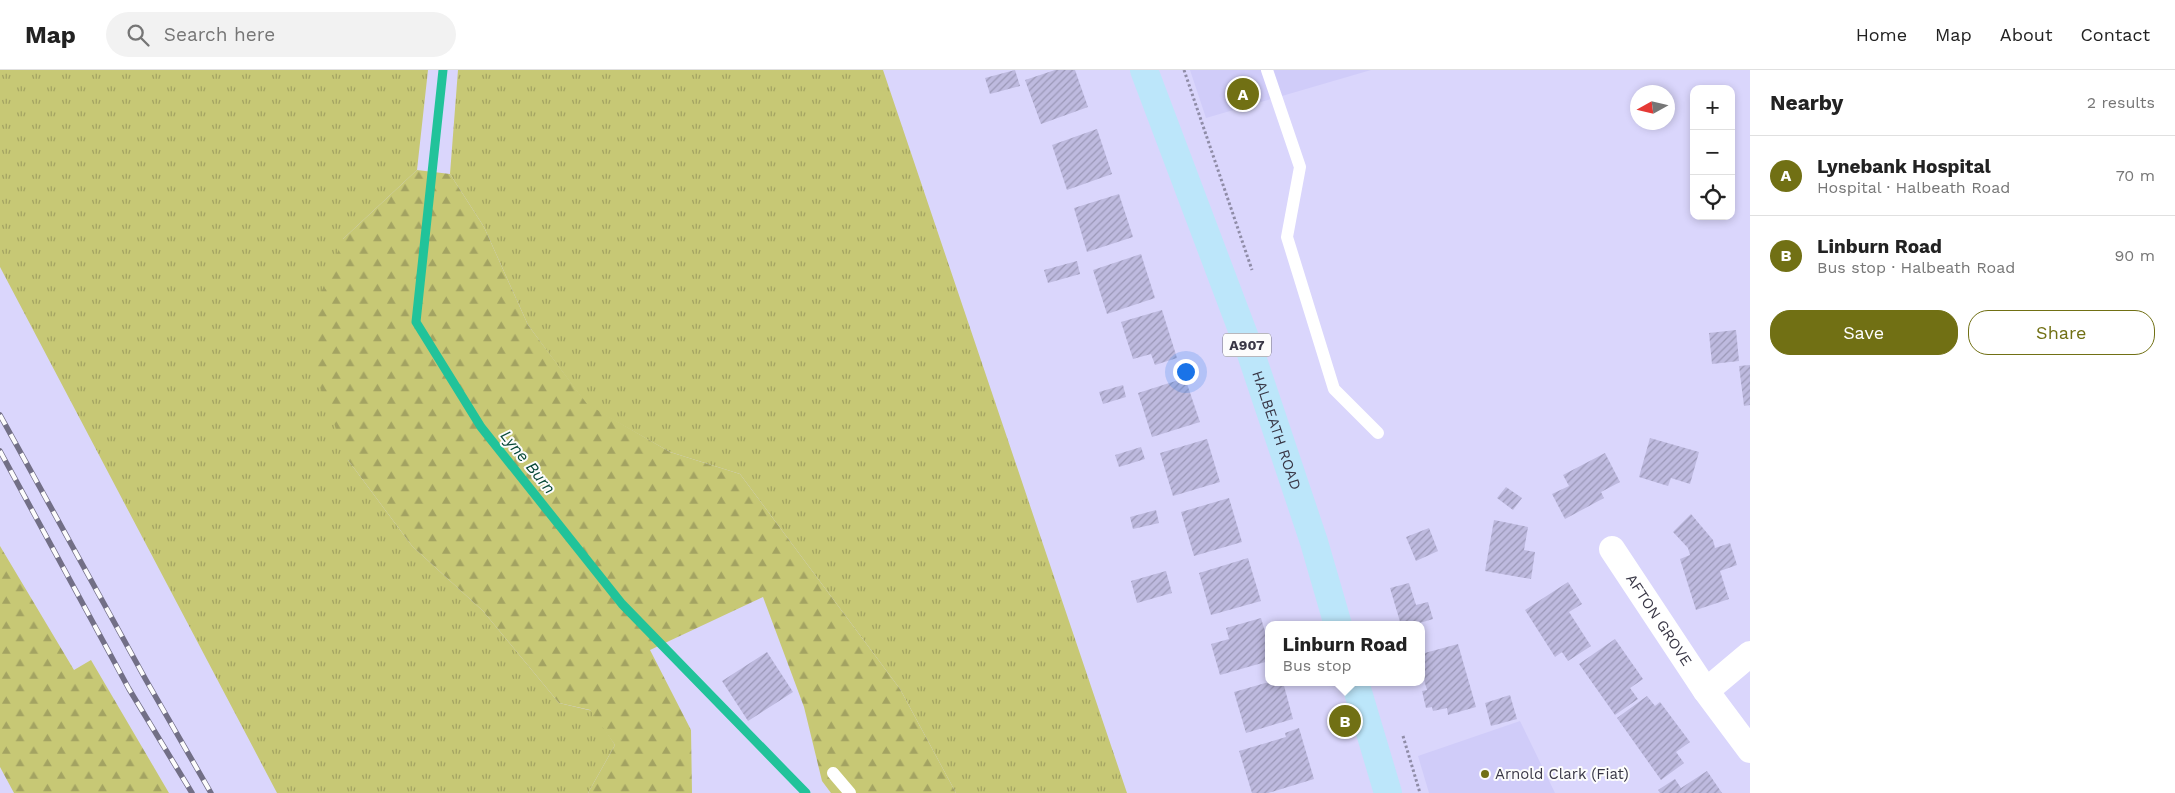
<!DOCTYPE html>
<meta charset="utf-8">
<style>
body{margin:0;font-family:"Work Sans",sans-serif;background:#f2f2f2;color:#222}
.controls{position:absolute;right:15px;top:15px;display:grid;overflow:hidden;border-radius:10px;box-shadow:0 2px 8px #0003}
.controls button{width:45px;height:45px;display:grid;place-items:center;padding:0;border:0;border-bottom:1px solid #e0e0e0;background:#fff;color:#222;font:25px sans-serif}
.compass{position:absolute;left:1630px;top:15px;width:45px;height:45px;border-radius:50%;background:#fff;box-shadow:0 2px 8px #0003;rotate:262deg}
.you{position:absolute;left:1185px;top:301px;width:18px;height:18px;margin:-12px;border:4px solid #fff;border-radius:50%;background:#1a73e8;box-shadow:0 0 0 8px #1a73e833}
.badge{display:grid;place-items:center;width:32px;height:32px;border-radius:50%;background:#717014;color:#fff;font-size:16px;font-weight:700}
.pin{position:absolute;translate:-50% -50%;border:2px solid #fff;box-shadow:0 1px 5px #0006}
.popup{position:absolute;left:1265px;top:551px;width:160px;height:65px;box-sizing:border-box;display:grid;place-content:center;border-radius:10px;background:#fff;filter:drop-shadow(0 1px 4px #0005);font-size:16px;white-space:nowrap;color:#767676}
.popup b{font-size:19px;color:#222}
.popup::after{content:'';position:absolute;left:50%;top:100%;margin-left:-10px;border:10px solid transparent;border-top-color:#fff}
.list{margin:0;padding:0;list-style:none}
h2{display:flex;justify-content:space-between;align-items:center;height:65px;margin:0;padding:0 20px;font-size:21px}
h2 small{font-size:16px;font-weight:400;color:#767676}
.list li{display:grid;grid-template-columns:32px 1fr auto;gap:15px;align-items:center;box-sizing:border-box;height:80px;padding:0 20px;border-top:1px solid #e0e0e0}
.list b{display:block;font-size:19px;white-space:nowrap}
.list p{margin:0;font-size:16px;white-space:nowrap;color:#767676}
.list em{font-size:16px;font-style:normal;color:#767676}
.actions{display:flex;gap:10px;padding:15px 20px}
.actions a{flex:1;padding:11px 0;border:1px solid #717014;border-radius:20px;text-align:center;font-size:18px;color:#717014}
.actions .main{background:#717014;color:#fff}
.icon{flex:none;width:28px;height:28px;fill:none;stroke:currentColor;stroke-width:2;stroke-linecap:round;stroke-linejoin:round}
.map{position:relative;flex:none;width:1750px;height:723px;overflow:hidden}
header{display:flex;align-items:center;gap:30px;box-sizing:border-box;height:70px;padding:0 25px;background:#fff;border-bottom:1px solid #e0e0e0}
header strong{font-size:24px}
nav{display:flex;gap:28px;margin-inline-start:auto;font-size:18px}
.search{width:350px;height:45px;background:#f2f2f2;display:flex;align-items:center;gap:12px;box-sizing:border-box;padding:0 18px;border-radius:28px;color:#767676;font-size:19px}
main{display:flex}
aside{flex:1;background:#fff}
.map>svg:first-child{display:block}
.built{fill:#d0ccf9}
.grass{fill:url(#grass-tufts)}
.forest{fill:url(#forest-firs)}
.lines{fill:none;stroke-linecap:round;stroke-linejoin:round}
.stream{stroke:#21c39a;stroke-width:9}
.building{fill:url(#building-hatch)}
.path{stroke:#8f8ca7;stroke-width:3;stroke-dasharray:2.5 2.5;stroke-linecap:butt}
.lane{stroke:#fff;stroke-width:12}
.street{stroke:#fff;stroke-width:26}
.primary{stroke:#bce6fa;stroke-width:28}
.rail-casing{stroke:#726f86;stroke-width:5.5}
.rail{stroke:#fcfcfc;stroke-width:4;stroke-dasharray:11;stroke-linecap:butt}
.poi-dot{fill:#717014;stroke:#fcfcfc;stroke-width:2}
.labels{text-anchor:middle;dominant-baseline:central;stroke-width:4;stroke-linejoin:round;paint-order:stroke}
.shield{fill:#fcfcfc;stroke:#74727d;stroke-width:1}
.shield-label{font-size:14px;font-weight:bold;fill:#393746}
.street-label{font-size:15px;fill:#393746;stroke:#fcfcfc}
.poi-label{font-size:15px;fill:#393746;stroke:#fcfcfc;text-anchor:start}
.water-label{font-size:16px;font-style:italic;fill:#074837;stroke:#fcfcfc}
</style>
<header>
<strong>Map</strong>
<div class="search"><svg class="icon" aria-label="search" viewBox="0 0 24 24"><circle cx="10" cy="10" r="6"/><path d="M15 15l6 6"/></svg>Search here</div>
<nav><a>Home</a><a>Map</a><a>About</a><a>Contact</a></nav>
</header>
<main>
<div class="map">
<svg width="1750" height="723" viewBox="0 0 1750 723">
<defs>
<pattern id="grass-tufts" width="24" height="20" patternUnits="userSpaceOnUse" patternTransform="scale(1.25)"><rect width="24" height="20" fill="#c7c875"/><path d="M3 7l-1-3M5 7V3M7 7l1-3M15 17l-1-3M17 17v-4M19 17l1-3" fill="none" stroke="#a3a362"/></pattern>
<pattern id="forest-firs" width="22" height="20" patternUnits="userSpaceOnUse" patternTransform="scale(1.25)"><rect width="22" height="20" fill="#c7c875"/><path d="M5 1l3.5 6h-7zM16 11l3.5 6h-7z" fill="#a3a362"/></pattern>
<pattern id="building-hatch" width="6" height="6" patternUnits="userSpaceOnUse" patternTransform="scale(1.25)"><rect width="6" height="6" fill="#bebadf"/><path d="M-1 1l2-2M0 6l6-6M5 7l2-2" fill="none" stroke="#9b98b7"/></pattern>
</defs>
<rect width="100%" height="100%" fill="#dad6fc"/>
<path class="built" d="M 1190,0 L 1371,0 L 1206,48 Z
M 1520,651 L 1555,723 L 1429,723 L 1418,686 Z"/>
<path class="grass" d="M 0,0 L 428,0 L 417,100 L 343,169 L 348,390 L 412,476 L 483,541 L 559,633 L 593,641 L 615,675 L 588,723 L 277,723 L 0,197 Z
M 458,0 L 883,0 L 1127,723 L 956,723 L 900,619 L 740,404 L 670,382 L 587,335 L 528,255 L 484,157 L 450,104 Z"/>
<path class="forest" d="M 417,100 L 450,104 L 484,157 L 528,255 L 587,334 L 670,382 L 740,404 L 900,619 L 956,723 L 831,723 L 822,711 L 804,637 L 763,527 L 650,580 L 691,660 L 692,723 L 588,723 L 615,675 L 590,640 L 559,633 L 483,541 L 412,476 L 348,390 L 314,301 L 314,240 L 343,169 Z
M 0,476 L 74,600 L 91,590 L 169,723 L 14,723 L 0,697 Z"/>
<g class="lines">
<path class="stream" d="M 443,0 L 416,252 L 481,357 L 622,534 L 806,723"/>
</g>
<path class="building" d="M 1015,0 L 1020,16 L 990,24 L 985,8 Z
M 1055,0 L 1075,0 L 1088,37 L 1041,54 L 1025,10 Z
M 1097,59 L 1112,104 L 1067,120 L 1052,75 Z
M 1119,124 L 1133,167 L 1087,182 L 1074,138 Z
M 1141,184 L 1155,228 L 1107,244 L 1093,200 Z
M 1077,191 L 1080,204 L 1048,213 L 1044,200 Z
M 1162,240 L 1177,288 L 1155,295 L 1151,284 L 1133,289 L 1121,252 Z
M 1736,260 L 1739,291 L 1712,294 L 1709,263 Z
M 1750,295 L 1750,335 L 1744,336 L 1739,296 Z
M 1185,308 L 1200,352 L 1152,367 L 1138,323 Z
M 1123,315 L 1126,327 L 1103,334 L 1099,322 Z
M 1650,368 L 1699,382 L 1690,414 L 1671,408 L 1668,416 L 1639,407 Z
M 1207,369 L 1220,412 L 1173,426 L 1160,383 Z
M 1141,377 L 1145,389 L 1119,397 L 1115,385 Z
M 1605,383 L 1620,412 L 1601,422 L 1604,428 L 1565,449 L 1552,424 L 1569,416 L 1563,405 Z
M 1506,417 L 1522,428 L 1513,440 L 1497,428 Z
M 1229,428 L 1242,472 L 1194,486 L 1181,442 Z
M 1156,440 L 1159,453 L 1133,459 L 1130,447 Z
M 1691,444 L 1713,470 L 1715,478 L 1730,473 L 1737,495 L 1720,501 L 1729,529 L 1696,540 L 1680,489 L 1690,485 L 1688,478 L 1673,462 Z
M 1494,450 L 1528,457 L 1524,480 L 1535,482 L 1531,509 L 1485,501 Z
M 1429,458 L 1438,481 L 1416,491 L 1406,467 Z
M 1248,488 L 1261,531 L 1211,545 L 1199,503 Z
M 1166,501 L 1172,523 L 1137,533 L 1131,511 Z
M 1568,512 L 1582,534 L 1569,542 L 1591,576 L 1568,591 L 1562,582 L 1555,587 L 1525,540 Z
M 1409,513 L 1416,535 L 1428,532 L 1433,549 L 1413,555 L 1401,555 L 1390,518 Z
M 1261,548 L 1269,575 L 1269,591 L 1220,605 L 1211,574 L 1229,569 L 1226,558 Z
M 1615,569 L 1643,609 L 1630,618 L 1638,629 L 1615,645 L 1579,594 Z
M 1458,574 L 1476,637 L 1448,645 L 1447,638 L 1433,641 L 1432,637 L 1426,638 L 1422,621 L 1427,620 L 1423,606 L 1421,607 L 1421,584 Z
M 767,582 L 793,622 L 748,651 L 722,611 Z
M 1269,612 L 1283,612 L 1293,649 L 1246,663 L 1234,622 Z
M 1510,625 L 1517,649 L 1491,656 L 1485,633 Z
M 1647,626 L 1655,636 L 1660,632 L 1690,672 L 1676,682 L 1684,693 L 1661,710 L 1617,648 Z
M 1299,658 L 1314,709 L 1268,723 L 1252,723 L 1239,681 L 1286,667 L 1285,663 Z
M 1707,701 L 1722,723 L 1660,723 L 1658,720 L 1675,709 L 1681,718 Z"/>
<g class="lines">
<path class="path" d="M 1184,0 L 1252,200
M 1403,666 L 1420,723"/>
<path class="lane" d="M 1267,0 L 1300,97 L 1287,167 L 1334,319 L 1378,363
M 833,703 L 850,723"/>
<g class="street">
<path id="s1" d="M 1612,479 L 1706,621 L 1750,680"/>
<path d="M 1706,621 L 1750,584"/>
</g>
<g class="primary">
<path id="s2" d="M 1144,0 L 1250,281 L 1314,472 L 1338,555"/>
<path d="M 1355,612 L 1388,723"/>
</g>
<defs>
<path id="rail" d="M 0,345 L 146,610 L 211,723
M 0,381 L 129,619 L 192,723"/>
</defs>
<use href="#rail" class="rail-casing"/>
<use href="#rail" class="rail"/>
</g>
<circle class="poi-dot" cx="1485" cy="704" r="5"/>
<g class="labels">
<rect class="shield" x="1223" y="263.5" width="48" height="23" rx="4"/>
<g class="shield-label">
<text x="1247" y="275">A907</text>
</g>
<g class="street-label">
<text stroke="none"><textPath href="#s2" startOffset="384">HALBEATH ROAD</textPath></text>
<text stroke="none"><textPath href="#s1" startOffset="85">AFTON GROVE</textPath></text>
</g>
<g class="poi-label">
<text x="1495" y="704">Arnold Clark (Fiat)</text>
</g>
<g class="water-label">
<text transform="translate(528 392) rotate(51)">Lyne Burn</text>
</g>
</g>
</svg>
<div class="controls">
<button>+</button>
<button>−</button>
<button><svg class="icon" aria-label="locate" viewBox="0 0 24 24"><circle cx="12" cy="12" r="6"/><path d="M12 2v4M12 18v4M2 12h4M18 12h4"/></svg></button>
</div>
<svg class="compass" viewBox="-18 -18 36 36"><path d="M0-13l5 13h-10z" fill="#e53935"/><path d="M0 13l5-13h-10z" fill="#767676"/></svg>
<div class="you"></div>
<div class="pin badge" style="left:1243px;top:24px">A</div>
<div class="pin badge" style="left:1345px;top:651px">B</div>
<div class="popup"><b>Linburn Road</b>Bus stop</div>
</div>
<aside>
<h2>Nearby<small>2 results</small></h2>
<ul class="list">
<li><span class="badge">A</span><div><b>Lynebank Hospital</b><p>Hospital · Halbeath Road</p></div><em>70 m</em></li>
<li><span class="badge">B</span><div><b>Linburn Road</b><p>Bus stop · Halbeath Road</p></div><em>90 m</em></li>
</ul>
<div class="actions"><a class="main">Save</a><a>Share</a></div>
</aside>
</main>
